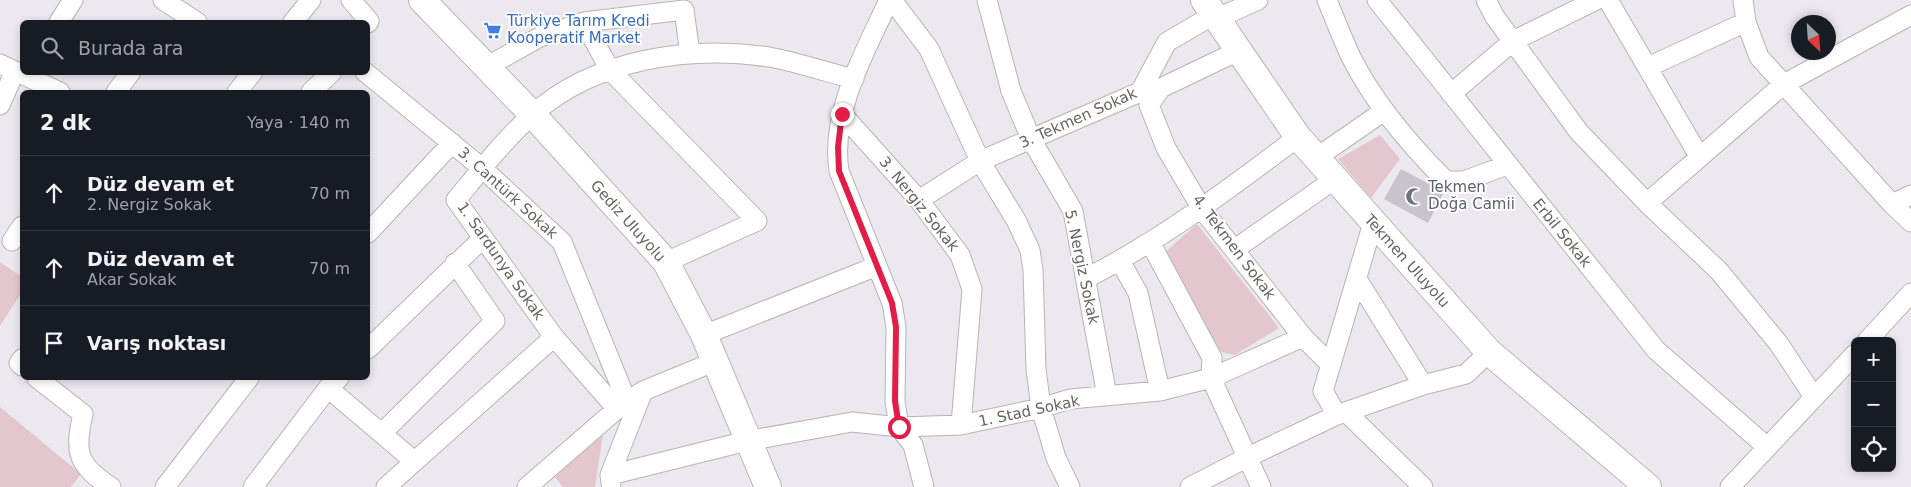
<!DOCTYPE html>
<html lang="tr">
<meta charset="utf-8">
<style>
body{margin:0;font-family:"DejaVu Sans",sans-serif;background:#242831;color:#f1f3f6}
.controls{position:absolute;right:15px;bottom:15px;display:grid;overflow:hidden;border-radius:8px;box-shadow:0 2px 8px #0003}
.controls button{width:45px;height:45px;display:grid;place-items:center;padding:0;border:0;border-bottom:1px solid #363941;background:#171b24;color:#f1f3f6;font:25px sans-serif}
.compass{position:absolute;left:1791px;top:15px;width:45px;height:45px;border-radius:50%;background:#171b24;box-shadow:0 2px 8px #0003;rotate:155deg}
.stop{position:absolute;width:15px;height:15px;margin:-11px;border:4px solid #e11d48;border-radius:50%;background:#fff}
.stop.end{background:#e11d48;border-color:#fff;box-shadow:0 1px 5px #0008}
.list{margin:0;padding:0;list-style:none}
h2{display:flex;justify-content:space-between;align-items:center;height:65px;margin:0;padding:0 20px;font-size:21px}
h2 small{font-size:16px;font-weight:400;color:#9ea1a6}
.list li{display:grid;grid-template-columns:32px 1fr auto;gap:15px;align-items:center;box-sizing:border-box;height:75px;padding:0 20px;border-top:1px solid #363941}
.list b{display:block;font-size:19px;white-space:nowrap}
.list p{margin:0;font-size:16px;white-space:nowrap;color:#9ea1a6}
.list em{font-size:16px;font-style:normal;color:#9ea1a6}
.icon{flex:none;width:28px;height:28px;fill:none;stroke:currentColor;stroke-width:2;stroke-linecap:round;stroke-linejoin:round}
.map{position:relative;flex:none;width:1911px;height:487px;overflow:hidden}
.search{position:absolute;background:#171b24;box-shadow:0 2px 8px #0003;left:20px;top:20px;width:350px;height:55px;display:flex;align-items:center;gap:12px;box-sizing:border-box;padding:0 18px;border-radius:8px;color:#9ea1a6;font-size:19px}
.panel{position:absolute;background:#171b24;box-shadow:0 2px 8px #0003;left:20px;top:90px;width:350px;height:290px;border-radius:8px}
.map>svg:first-child{display:block}
.green{fill:#e4c7ce}
.building{fill:#c8c4cb}
.lines{fill:none;stroke-linecap:round;stroke-linejoin:round}
.street-casing{stroke:#b4b6b0;stroke-width:21}
.secondary-casing{stroke:#b6b9b2;stroke-width:28}
.street{stroke:#fff;stroke-width:19}
.secondary{stroke:#fff;stroke-width:26}
.route{stroke:#e11d48;stroke-width:6}
.labels{text-anchor:middle;dominant-baseline:central;stroke-width:4;stroke-linejoin:round;paint-order:stroke}
.shop-label{font-size:15px;fill:#366cbe;stroke:#fff;text-anchor:start}
.street-label{font-size:15px;fill:#64665f;stroke:#fff}
.worship-label{font-size:15px;fill:#5b616d;stroke:#fff;text-anchor:start}
</style>
<div class="map">
<svg width="1911" height="487" viewBox="0 0 1911 487">
<rect width="100%" height="100%" fill="#ece8f0"/>
<path class="green" d="M 1380,135 L 1400,159 L 1371,198 L 1338,159 Z
M 1197,224 L 1279,328 L 1235,355 L 1221,352 L 1162,255 Z
M 0,262 L 22,277 L 22,292 L 0,326 Z
M 0,407 L 81,474 L 71,487 L 0,487 Z
M 603,434 L 595,487 L 563,487 L 555,477 Z"/>
<path class="building" d="M 1401,169 L 1444,192 L 1428,223 L 1384,199 Z"/>
<g class="lines">
<defs>
<path id="street" d="M 163,0 L 197,22
M 351,0 L 369,21 L 368,23
M 889,0 C 865,52 830,112 839,171 L 892,303 L 896,327 L 895,401 L 899,427 L 913,445 L 924,487
M 892,0 L 929,49 L 980,161 L 1016,220 L 1030,250 L 1033,270 L 1036,369 L 1041,408 L 1056,458 L 1070,487
M 987,0 L 1011,91 L 1031,139 L 1073,211 L 1107,396
M 1327,0 C 1335,19 1342,38 1351,57 C 1374,103 1409,144 1446,181 L 1464,181 L 1507,165
M 1377,0 L 1656,350 L 1767,447
M 1486,0 L 1495,17 L 1579,132 L 1647,203 L 1719,271 L 1779,344 L 1814,397
M 1608,0 L 1699,156
M 1743,0 L 1746,22 L 1759,57 L 1892,204 L 1911,222
M 1218,18 L 1258,0
M 59,22 L 73,0
M 293,22 L 311,0
M 584,22 L 610,70 L 757,221 L 666,262
M 1240,50 L 1161,88 L 1149,105 L 1166,148 L 1202,209 L 1303,337 L 1331,365
M 0,64 L 60,92
M 486,67 L 540,37 L 584,22 L 684,10 L 690,54
M 1648,67 L 1746,22
M 365,72 L 482,168 L 562,242 L 627,402
M 116,92 L 131,72
M 237,92 L 253,72
M 311,92 L 332,72
M 1451,94 L 1513,41 L 1596,0
M 0,105 L 15,71
M 842,114 L 919,200 L 960,255 L 972,289 L 961,425
M 1316,158 L 1384,111
M 919,200 L 980,161 L 1140,92 L 1167,42 L 1215,14
M 1647,203 L 1784,84 L 1911,15
M 1892,204 L 1911,195
M 368,233 L 452,143
M 12,241 L 22,226
M 1151,244 L 1212,358 L 1211,378 L 1261,487
M 1235,249 L 1335,179
M 1120,261 L 1138,293 L 1160,391
M 1087,278 C 1164,238 1229,189 1298,137
M 1357,279 L 1423,385
M 704,335 L 877,266
M 1867,341 L 1911,293
M 368,349 L 483,238
M 22,359 L 19,363 L 22,366
M 37,378 L 83,414 C 74,452 77,465 111,487
M 328,388 L 414,461
M 617,409 L 554,337 L 456,200 C 480,171 504,140 532,115 C 594,59 689,45 769,57 C 797,62 826,72 854,79
M 1346,412 L 1423,487
M 1337,415 L 1323,391 L 1373,223
M 382,433 L 495,321 L 455,263
M 610,475 L 747,441 L 852,422 L 899,427 L 961,425 L 1041,408 L 1070,399 L 1160,391 L 1211,378 L 1303,337
M 611,483 L 610,475 L 643,391
M 165,487 L 249,378
M 253,487 L 328,388 L 339,378
M 386,487 L 554,337
M 527,487 L 617,409 L 643,391 L 716,361
M 1190,487 L 1248,457 L 1337,415 L 1423,385 L 1466,374 L 1489,352
M 1730,487 L 1855,354"/>
<path id="secondary" d="M 422,0 L 533,115 L 666,262 L 704,335 L 768,487
M 1204,0 L 1298,137 L 1489,352 L 1648,487"/>
</defs>
<use href="#street" class="street-casing"/>
<use href="#secondary" class="secondary-casing"/>
<use href="#street" class="street"/>
<use href="#secondary" class="secondary"/>
</g>
<g class="lines">
<path class="route" d="M 842,114 L 838,147 L 839,171 L 892,303 L 896,327 L 895,401 L 899,427"/>
</g>
<defs>
<symbol id="supermarket-bare" viewBox="-9 -9 18 18"><path d="M-6-5.5h2.5l.6 2H6L4.5 2H-2.5L-4.4-4H-6ZM-1.5 3.2a1.3 1.3 0 1 0 .1 0ZM3 3.2a1.3 1.3 0 1 0 .1 0Z" fill="#3f7fe0" stroke="#fff" stroke-width="2.5" paint-order="stroke"/></symbol>
<symbol id="mosque-bare" viewBox="-9 -9 18 18"><path d="M3.5-4.9A6 6 0 1 0 3.5 4.9A5 5 0 1 1 3.5-4.9Z" fill="#6b7280" stroke="#fff" stroke-width="2.5" paint-order="stroke"/></symbol>
</defs>
<g fill-rule="evenodd">
<use href="#supermarket-bare" x="480" y="18" width="25" height="25"/>
<use href="#mosque-bare" x="1402" y="184" width="25" height="25"/>
</g>
<g class="labels">
<g class="shop-label">
<text x="507" y="21">Türkiye Tarım Kredi<tspan x="507" dy="17">Kooperatif Market</tspan></text>
</g>
<g class="street-label">
<text transform="translate(1078 118) rotate(-24)">3. Tekmen Sokak</text>
<text transform="translate(508 193) rotate(42)">3. Cantürk Sokak</text>
<text transform="translate(919 204) rotate(51)">3. Nergiz Sokak</text>
<text transform="translate(628 221) rotate(48)">Gediz Uluyolu</text>
<text transform="translate(1562 233) rotate(51)">Erbil Sokak</text>
<text transform="translate(1234 247) rotate(53)">4. Tekmen Sokak</text>
<text transform="translate(501 261) rotate(55)">1. Sardunya Sokak</text>
<text transform="translate(1407 261) rotate(48)">Tekmen Uluyolu</text>
<text transform="translate(1082 267) rotate(78)">5. Nergiz Sokak</text>
<text transform="translate(1029 411) rotate(-12)">1. Stad Sokak</text>
</g>
<g class="worship-label">
<text x="1428" y="187">Tekmen<tspan x="1428" dy="17">Doğa Camii</tspan></text>
</g>
</g>
</svg>
<div class="controls">
<button>+</button>
<button>−</button>
<button><svg class="icon" aria-label="locate" viewBox="0 0 24 24"><circle cx="12" cy="12" r="6"/><path d="M12 2v4M12 18v4M2 12h4M18 12h4"/></svg></button>
</div>
<svg class="compass" viewBox="-18 -18 36 36"><path d="M0-13l5 13h-10z" fill="#e53935"/><path d="M0 13l5-13h-10z" fill="#9ea1a6"/></svg>
<div class="stop" style="left:899px;top:427px"></div>
<div class="stop end" style="left:842px;top:114px"></div>
<div class="search"><svg class="icon" aria-label="search" viewBox="0 0 24 24"><circle cx="10" cy="10" r="6"/><path d="M15 15l6 6"/></svg>Burada ara</div>
<section class="panel">
<h2>2 dk<small>Yaya · 140 m</small></h2>
<ul class="list">
<li><svg class="icon" aria-label="ahead" viewBox="0 0 24 24"><path d="M12 20V5M6 11l6-6 6 6"/></svg><div><b>Düz devam et</b><p>2. Nergiz Sokak</p></div><em>70 m</em></li>
<li><svg class="icon" aria-label="ahead" viewBox="0 0 24 24"><path d="M12 20V5M6 11l6-6 6 6"/></svg><div><b>Düz devam et</b><p>Akar Sokak</p></div><em>70 m</em></li>
<li><svg class="icon" aria-label="arrive" viewBox="0 0 24 24"><path d="M6 21V4h12l-3 4 3 4H6"/></svg><div><b>Varış noktası</b></div></li>
</ul>
</section>
</div>
